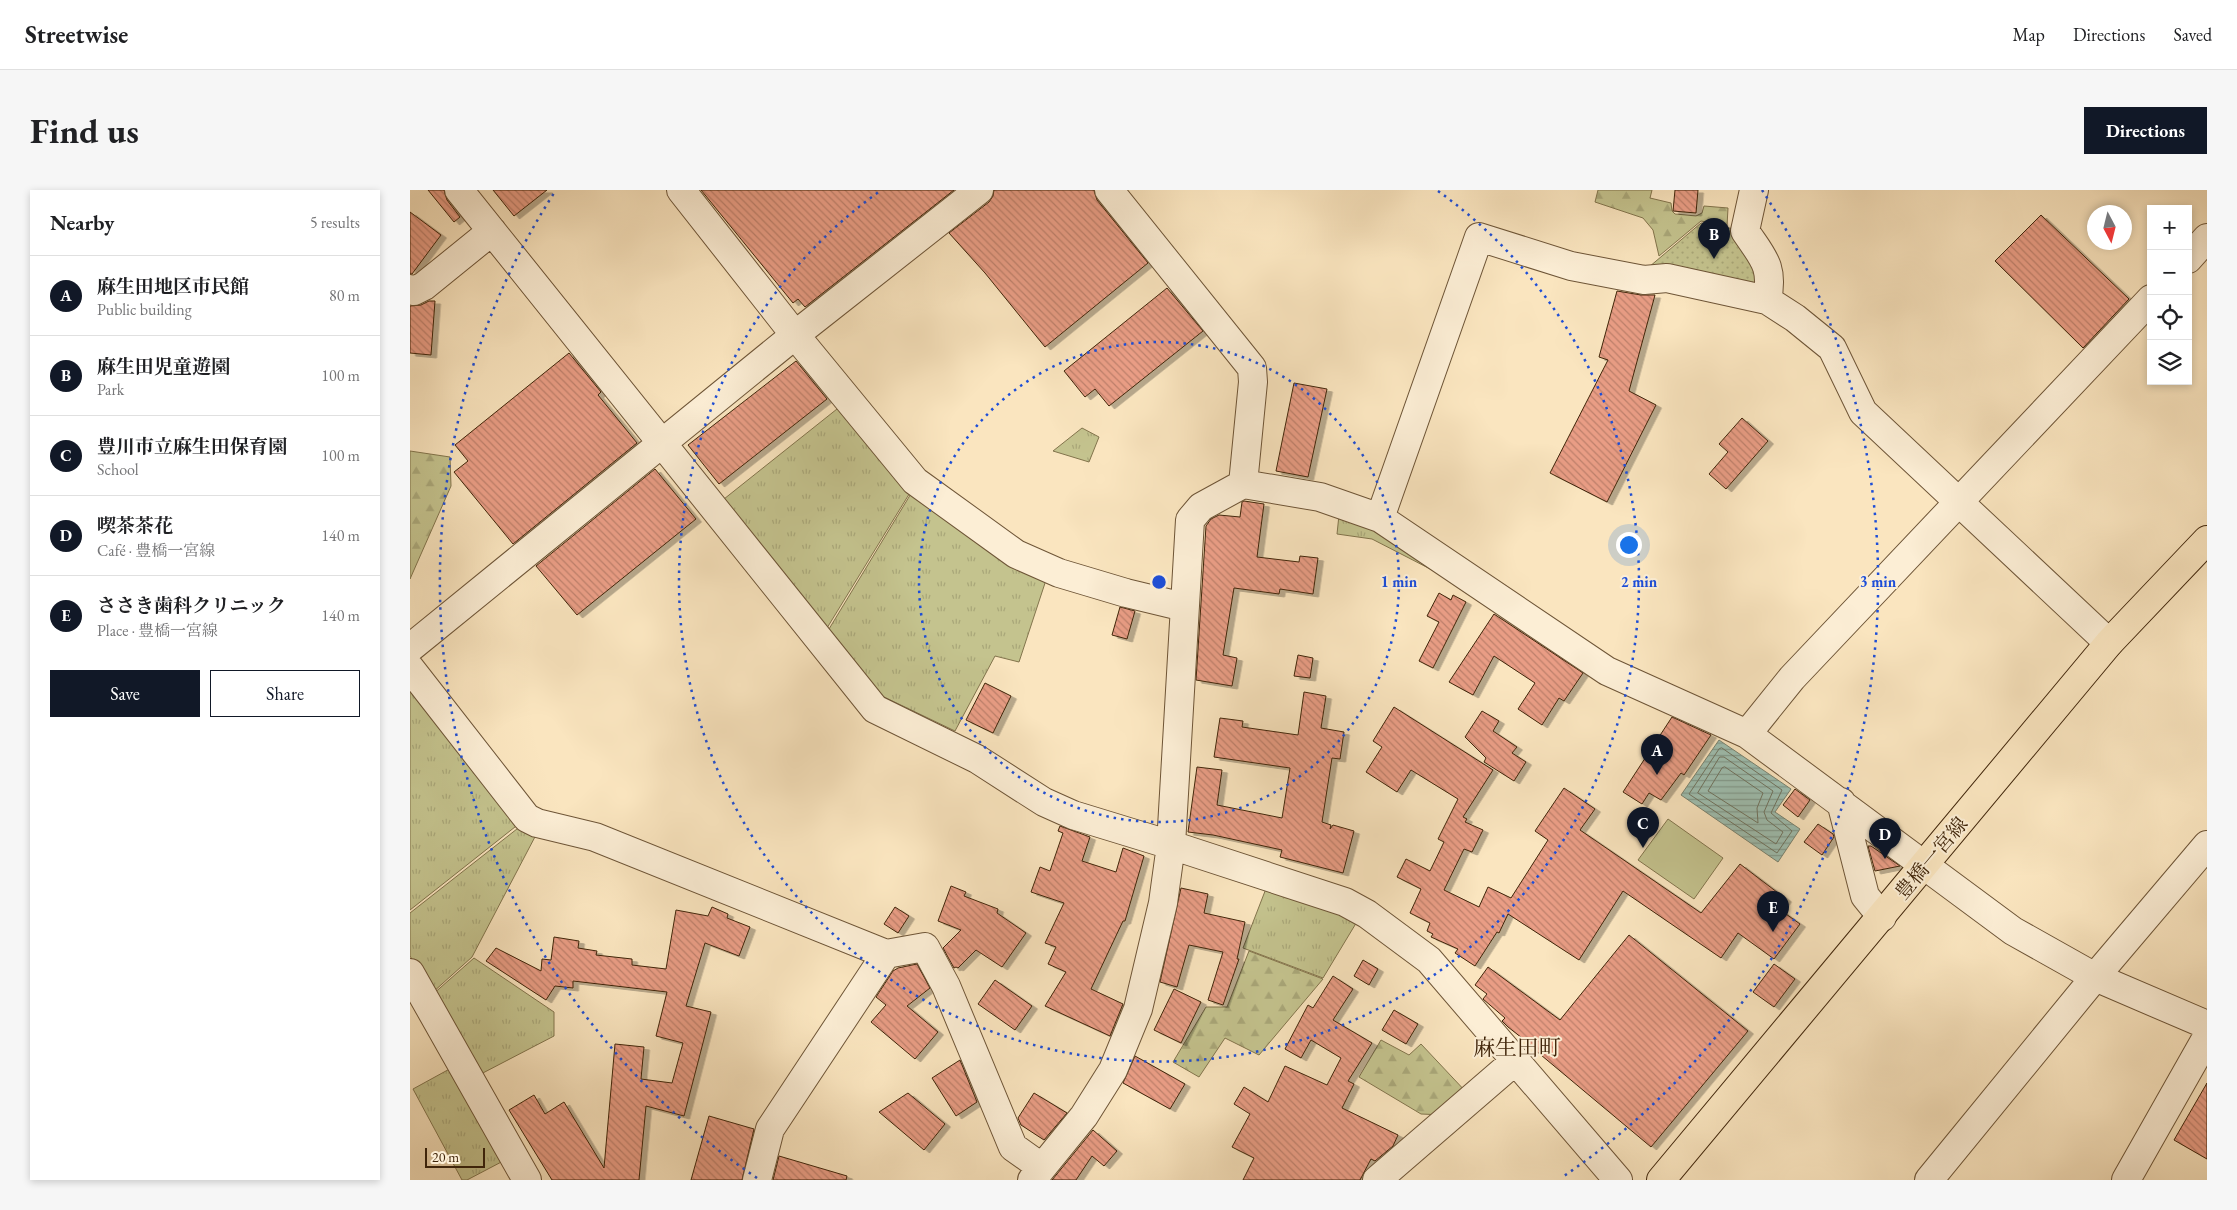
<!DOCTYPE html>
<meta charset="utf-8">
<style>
body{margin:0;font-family:"EB Garamond","Noto Serif JP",serif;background:#f6f6f6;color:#202124}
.controls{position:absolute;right:15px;top:15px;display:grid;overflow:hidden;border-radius:0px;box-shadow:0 2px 8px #0003}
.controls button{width:45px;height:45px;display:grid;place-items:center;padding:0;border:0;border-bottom:1px solid #e0e0e0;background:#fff;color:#202124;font:25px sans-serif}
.compass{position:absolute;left:1677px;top:15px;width:45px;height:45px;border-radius:50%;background:#fff;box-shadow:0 2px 8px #0003;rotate:173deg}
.scale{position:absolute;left:15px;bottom:12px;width:60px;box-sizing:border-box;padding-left:5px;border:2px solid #40250a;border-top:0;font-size:14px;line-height:18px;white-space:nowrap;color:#40250a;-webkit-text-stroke:4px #fceed5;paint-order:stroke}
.you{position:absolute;left:1218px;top:354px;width:18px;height:18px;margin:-12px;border:4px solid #fff;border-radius:50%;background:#1a73e8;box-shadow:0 0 0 8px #1a73e833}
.badge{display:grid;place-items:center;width:32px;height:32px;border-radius:50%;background:#111827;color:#fff;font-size:16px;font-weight:700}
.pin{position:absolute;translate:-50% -41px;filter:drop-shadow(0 1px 2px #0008)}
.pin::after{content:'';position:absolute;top:26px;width:18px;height:15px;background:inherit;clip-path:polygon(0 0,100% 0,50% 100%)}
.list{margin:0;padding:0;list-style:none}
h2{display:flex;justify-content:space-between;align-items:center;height:65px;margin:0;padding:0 20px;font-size:21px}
h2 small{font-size:16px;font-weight:400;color:#757577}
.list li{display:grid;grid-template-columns:32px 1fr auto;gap:15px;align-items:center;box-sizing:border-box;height:80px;padding:0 20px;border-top:1px solid #e0e0e0}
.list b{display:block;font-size:19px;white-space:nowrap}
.list p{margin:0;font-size:16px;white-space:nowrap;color:#757577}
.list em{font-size:16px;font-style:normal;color:#757577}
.actions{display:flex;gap:10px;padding:15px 20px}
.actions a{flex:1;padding:11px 0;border:1px solid #111827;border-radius:0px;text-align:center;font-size:18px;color:#111827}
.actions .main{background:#111827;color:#fff}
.icon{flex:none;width:28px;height:28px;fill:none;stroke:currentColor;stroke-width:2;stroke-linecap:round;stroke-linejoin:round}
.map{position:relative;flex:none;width:1797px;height:990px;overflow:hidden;border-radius:0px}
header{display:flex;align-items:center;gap:30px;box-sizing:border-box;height:70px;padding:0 25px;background:#fff;border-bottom:1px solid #e0e0e0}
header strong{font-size:24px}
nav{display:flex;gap:28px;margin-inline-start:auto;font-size:18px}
.intro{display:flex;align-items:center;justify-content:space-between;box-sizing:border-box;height:120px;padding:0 30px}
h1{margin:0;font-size:35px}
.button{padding:12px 22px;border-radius:0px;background:#111827;color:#fff;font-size:18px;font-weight:700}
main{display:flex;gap:30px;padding:0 30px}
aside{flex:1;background:#fff;border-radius:0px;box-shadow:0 2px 8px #0003}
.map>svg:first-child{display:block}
.grass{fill:url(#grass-tufts);stroke:#82744c}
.forest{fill:url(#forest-firs);stroke:#82744c}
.park{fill:url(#park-dots);stroke:#82744c}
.pitch{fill:#c4c38e;stroke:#82744c}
.water{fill:url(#water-rules);stroke:#78816e}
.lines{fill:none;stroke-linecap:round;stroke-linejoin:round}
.shore{stroke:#6f725e;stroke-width:1}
.building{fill:url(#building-back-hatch);stroke:#40250a;filter:url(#shadow)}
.minor-casing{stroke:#6e5537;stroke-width:30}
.major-casing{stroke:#40250a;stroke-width:30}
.minor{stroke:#fceed5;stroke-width:28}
.major{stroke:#fae5bf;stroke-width:28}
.ring{fill:none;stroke:#1d4ed8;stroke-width:2.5;stroke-dasharray:2.5 5}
.labels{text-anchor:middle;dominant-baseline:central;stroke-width:4;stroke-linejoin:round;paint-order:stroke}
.street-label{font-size:20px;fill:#40250a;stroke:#fceed5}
.quarter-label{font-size:22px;fill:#40250a;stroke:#fceed5}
.centre{fill:#1d4ed8;stroke:#fceed5;stroke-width:2.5}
.ring-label{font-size:15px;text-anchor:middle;font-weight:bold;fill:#1d4ed8;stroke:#fceed5;stroke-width:4;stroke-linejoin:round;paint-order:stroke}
</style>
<header>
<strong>Streetwise</strong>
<nav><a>Map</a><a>Directions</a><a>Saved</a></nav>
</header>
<div class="intro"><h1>Find us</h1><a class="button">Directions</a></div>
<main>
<aside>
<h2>Nearby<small>5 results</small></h2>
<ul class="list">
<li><span class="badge">A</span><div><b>麻生田地区市民館</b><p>Public building</p></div><em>80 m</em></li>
<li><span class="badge">B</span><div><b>麻生田児童遊園</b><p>Park</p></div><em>100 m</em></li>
<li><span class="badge">C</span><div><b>豊川市立麻生田保育園</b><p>School</p></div><em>100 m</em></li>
<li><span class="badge">D</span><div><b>喫茶茶花</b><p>Café · 豊橋一宮線</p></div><em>140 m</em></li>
<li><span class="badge">E</span><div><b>ささき歯科クリニック</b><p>Place · 豊橋一宮線</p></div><em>140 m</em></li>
</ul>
<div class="actions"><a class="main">Save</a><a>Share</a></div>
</aside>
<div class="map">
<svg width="1797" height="990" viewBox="0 0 1797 990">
<defs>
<pattern id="grass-tufts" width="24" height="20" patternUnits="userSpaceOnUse" patternTransform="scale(1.25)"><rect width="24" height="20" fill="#c4c38e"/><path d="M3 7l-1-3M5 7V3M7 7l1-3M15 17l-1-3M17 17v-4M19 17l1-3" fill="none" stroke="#a9a779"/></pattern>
<pattern id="forest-firs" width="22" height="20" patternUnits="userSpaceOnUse" patternTransform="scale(1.25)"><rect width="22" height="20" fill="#c4c38e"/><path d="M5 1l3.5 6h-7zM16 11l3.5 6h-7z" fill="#a9a779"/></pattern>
<pattern id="park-dots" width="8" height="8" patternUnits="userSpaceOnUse" patternTransform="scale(1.25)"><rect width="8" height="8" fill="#c4c38e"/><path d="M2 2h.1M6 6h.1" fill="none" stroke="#a9a779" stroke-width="1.8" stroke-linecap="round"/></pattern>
<pattern id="water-rules" width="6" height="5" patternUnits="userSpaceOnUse" patternTransform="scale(1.25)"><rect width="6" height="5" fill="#9ebfb1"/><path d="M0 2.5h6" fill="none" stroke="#829b8e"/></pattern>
<pattern id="building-back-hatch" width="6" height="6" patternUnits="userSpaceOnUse" patternTransform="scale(1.25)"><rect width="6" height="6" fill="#e99d85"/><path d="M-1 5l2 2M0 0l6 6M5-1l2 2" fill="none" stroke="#be806b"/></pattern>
<filter id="shadow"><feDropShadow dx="5.5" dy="3" stdDeviation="0" flood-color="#0004"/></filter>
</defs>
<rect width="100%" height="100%" fill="#fae5bf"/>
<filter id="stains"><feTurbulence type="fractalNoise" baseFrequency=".004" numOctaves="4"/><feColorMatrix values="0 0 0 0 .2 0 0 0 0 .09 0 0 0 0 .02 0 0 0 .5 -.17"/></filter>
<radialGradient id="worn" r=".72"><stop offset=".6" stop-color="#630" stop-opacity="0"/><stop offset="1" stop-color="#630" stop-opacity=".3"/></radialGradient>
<path class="grass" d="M 432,215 L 501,301 L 417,438 L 314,309 Z
M 672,238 L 689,247 L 679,272 L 643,261 Z
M 502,302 L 637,387 L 609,472 L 585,466 L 545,541 L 472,506 L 419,439 Z
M 929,325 L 967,336 L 1028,383 L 962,349 L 927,344 Z
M 0,491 L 110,633 L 0,720 Z
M 112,635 L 127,643 L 62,767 L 22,803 L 0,766 L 0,723 Z
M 857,696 L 948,730 L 913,788 L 833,758 Z
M 64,768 L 144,822 L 144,846 L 69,885 L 22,805 Z
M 45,876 L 97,969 L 57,990 L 52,990 L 3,899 Z"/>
<path class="forest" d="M 1188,0 L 1242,0 L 1240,8 L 1261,13 L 1262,21 L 1265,24 L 1286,26 L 1292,23 L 1294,16 L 1318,18 L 1317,36 L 1291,31 L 1249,66 L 1243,40 L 1233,28 L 1185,12 Z
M 0,261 L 40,267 L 41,296 L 0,389 Z
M 839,761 L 913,789 L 849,865 L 815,848 L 789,887 L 763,872 L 796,817 L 817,817 Z
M 971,850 L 999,865 L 1011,854 L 1058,904 L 1034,925 L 1011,924 L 949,887 Z"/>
<path class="park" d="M 1291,33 L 1330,40 L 1353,97 L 1239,77 Z"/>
<path class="pitch" d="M 1258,629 L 1313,668 L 1284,709 L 1228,670 Z"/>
<path class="water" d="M 1309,550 L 1381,599 L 1365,622 L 1390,639 L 1368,672 L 1271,605 Z"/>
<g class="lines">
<path class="shore" d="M 1312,558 L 1372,600 L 1361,623 L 1382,641 L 1367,663 L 1279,604 L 1309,559 Z
M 1310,567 L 1314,567 L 1363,601 L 1354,622 L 1357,630 L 1373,642 L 1366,654 L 1288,603 Z
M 1315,577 L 1353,603 L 1347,618 L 1348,633 L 1298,601 L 1312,578 Z"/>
</g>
<path class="building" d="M 18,0 L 34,0 L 37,10 L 50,27 L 44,32 Z
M 83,0 L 137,0 L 104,26 Z
M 291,0 L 544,0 L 395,117 L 388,109 L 383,113 Z
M 584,0 L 684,0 L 687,10 L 738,73 L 635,157 L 575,83 L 539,43 L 579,12 L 583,6 Z
M 1265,0 L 1288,0 L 1286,23 L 1263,21 Z
M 0,22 L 31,45 L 2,84 L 0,84 Z
M 1631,25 L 1719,109 L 1673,158 L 1585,71 Z
M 757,98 L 793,141 L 699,216 L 685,199 L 675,207 L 654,181 Z
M 1207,101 L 1231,105 L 1245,105 L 1219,201 L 1246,215 L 1197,312 L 1140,283 L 1198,170 L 1189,167 Z
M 19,111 L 25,111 L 21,165 L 0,163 L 0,116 L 11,115 Z
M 159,163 L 191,202 L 188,205 L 227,253 L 103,354 L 44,282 L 58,271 L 45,255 Z
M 386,171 L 417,209 L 309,294 L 278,255 Z
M 884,193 L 917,199 L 898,287 L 866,281 Z
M 1332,228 L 1358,251 L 1316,299 L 1299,284 L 1318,262 L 1309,254 Z
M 245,279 L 286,329 L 167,425 L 126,376 Z
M 834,311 L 854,314 L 847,367 L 889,372 L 890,366 L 908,368 L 903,404 L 870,399 L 869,404 L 824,398 L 813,465 L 827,468 L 822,496 L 786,490 L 796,336 L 801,329 L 809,325 L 830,327 L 832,312 Z
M 1029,403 L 1041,410 L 1043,405 L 1056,412 L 1023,478 L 1009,471 L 1029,432 L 1017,426 Z
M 710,417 L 725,421 L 717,449 L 702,445 Z
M 1084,424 L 1173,483 L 1154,511 L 1149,508 L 1132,535 L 1108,519 L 1125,493 L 1084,466 L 1063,505 L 1039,492 Z
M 888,465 L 903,468 L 900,488 L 884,486 Z
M 575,493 L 601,506 L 583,543 L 556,530 Z
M 894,502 L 916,506 L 911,538 L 934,542 L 930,569 L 922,568 L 912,632 L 921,635 L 920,639 L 923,635 L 944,641 L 933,683 L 870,667 L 872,660 L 803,645 L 778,642 L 787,577 L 812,580 L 807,615 L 872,628 L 880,578 L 804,567 L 810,528 L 833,531 L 832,537 L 888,545 Z
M 984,517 L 1083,580 L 1053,627 L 1057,629 L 1055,632 L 1073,640 L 1062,662 L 1054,659 L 1034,700 L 1069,717 L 1078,697 L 1101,708 L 1138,650 L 1125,641 L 1154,598 L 1185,619 L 1170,640 L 1291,723 L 1330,674 L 1376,709 L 1369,719 L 1390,734 L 1364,769 L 1328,743 L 1311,768 L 1213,701 L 1169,770 L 1098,724 L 1089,743 L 1087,742 L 1065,776 L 1045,763 L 1048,759 L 1021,747 L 1023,744 L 1017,741 L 1020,733 L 1000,723 L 1011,699 L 987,687 L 996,669 L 1020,681 L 1034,652 L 1028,649 L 1048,609 L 1001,580 L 987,602 L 956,582 L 972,557 L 963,551 Z
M 1072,521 L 1089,531 L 1083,541 L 1107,557 L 1102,563 L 1116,572 L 1104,591 L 1074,572 L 1076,568 L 1055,547 Z
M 1262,527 L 1301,545 L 1274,585 L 1271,583 L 1251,610 L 1239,603 L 1232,614 L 1213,602 Z
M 1385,599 L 1400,610 L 1388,627 L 1373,615 Z
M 1408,634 L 1423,644 L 1424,647 L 1412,665 L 1394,652 Z
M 650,636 L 680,647 L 672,671 L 706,682 L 713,658 L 734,666 L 715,731 L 713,731 L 681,799 L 713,814 L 700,846 L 635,816 L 656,782 L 638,774 L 646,757 L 635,753 L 654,713 L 621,702 L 630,677 L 640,681 L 653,643 L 648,641 Z
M 1458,656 L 1461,656 L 1490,676 L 1465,681 Z
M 541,696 L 556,702 L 554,706 L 588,719 L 587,723 L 616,743 L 592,777 L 566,760 L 548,778 L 546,777 L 544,778 L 533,758 L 551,740 L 528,731 Z
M 771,698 L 798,704 L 794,723 L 835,732 L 827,769 L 829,769 L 813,815 L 798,810 L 813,762 L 779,755 L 767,797 L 750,792 Z
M 302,717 L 318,724 L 317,728 L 340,737 L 329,766 L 295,753 L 276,816 L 301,822 L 274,926 L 236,916 L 229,990 L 142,990 L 99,920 L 124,905 L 135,924 L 154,912 L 194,978 L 205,854 L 234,857 L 231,889 L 262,893 L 273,853 L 246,846 L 257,802 L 163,791 L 163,798 L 145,796 L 136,810 L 76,771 L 86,758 L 131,781 L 132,769 L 141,770 L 144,747 L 169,751 L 168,758 L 187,761 L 186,765 L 222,769 L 222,775 L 256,779 L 266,720 L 298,726 Z
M 485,717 L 499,726 L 488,743 L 474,734 Z
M 1219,745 L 1338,841 L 1241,957 L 1125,860 L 1126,859 L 1098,837 L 1092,831 L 1095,828 L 1073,809 L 1077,804 L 1065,795 L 1078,777 L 1150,830 Z
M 953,770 L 968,779 L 959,795 L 944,786 Z
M 507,774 L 520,798 L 497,816 L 528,842 L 505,869 L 461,832 L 476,815 L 466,807 L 483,781 L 488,778 Z
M 1364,774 L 1385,789 L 1364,817 L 1343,802 Z
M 923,786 L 943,799 L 923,830 L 962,853 L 938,891 L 944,894 L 932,918 L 988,945 L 983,956 L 965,971 L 961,969 L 950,990 L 833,990 L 844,968 L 822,957 L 840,924 L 824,914 L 834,897 L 858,912 L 875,876 L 917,895 L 931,868 L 901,850 L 891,868 L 875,859 L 898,815 L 903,818 Z
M 585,790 L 622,816 L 605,840 L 568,814 Z
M 764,799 L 791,812 L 771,853 L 744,840 Z
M 984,820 L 1008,834 L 996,854 L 972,840 Z
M 725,866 L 775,894 L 760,919 L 713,893 Z
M 550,870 L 567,912 L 546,926 L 522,888 Z
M 1797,893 L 1797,969 L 1764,950 Z
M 498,903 L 535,934 L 514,960 L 469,922 Z
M 624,903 L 657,923 L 634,950 L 611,935 L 608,928 Z
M 299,926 L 344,939 L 332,990 L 281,990 Z
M 683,940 L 707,961 L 694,976 L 682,966 L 666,990 L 642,990 Z
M 369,966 L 437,986 L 436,990 L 363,990 Z"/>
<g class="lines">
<defs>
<path id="minor" d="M 49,0 L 465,519 L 567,569 L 634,612 L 663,625 L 761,655 L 935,712 L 957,724 L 1019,770 L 1208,990
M 271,0 L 385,145 L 505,291 L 606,364 L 649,383 L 716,403 L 774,417
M 699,0 L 842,178 L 843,192 L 833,294
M 1344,0 L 1335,41 C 1353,68 1364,76 1357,110
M 1778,69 L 1797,48
M 0,99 L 4,101 L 14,96 L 82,41
M 970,328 L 1069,47 L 1161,76 L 1234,90 L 1257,88 L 1357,110 L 1385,128 L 1422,158 L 1453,222 L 1699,453
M 0,458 L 385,145 L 569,0
M 0,478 L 117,628 L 127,633 L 185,647 L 476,764 L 515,757 L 536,796 L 603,957 L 631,977
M 1337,544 L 1382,488 L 1741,109
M 1431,612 L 1455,706 L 1472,727
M 0,783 L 117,990
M 347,990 L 360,939 L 476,764
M 622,990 L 674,926 L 703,880 L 728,819 L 753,713 L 761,655 L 780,330 L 791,317 L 833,294 L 910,307 L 970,328 L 1197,481 L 1337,544 L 1603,741 L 1685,787 L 1797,835
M 967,990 L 1105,871
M 1519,990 L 1685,787 L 1797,655
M 1716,990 L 1797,847"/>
<path id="major" d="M 1251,990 L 1699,453 L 1797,350"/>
</defs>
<use href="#minor" class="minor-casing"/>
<use href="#major" class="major-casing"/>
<use href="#minor" class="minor"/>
<use href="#major" class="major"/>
</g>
<g class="ring">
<circle cx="749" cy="392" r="240"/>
<path d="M1028 1A480 480 0 1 1 470 1"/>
<path d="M347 988A719 719 0 0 1 146 0M1352 0A719 719 0 0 1 1151 988"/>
</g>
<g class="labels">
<g class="street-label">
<text transform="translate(1521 668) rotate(-50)">豊橋一宮線</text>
</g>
<g class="quarter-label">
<text x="1107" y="857">麻生田町</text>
</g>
</g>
<circle cx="749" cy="392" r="8" class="centre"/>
<g class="ring-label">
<text x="989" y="397">1 min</text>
<text x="1229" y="397">2 min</text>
<text x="1468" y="397">3 min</text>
</g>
<rect width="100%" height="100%" filter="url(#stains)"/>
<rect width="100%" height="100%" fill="url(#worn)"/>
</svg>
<div class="controls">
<button>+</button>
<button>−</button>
<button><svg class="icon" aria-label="locate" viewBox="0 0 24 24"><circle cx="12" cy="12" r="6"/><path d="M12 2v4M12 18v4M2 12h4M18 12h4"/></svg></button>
<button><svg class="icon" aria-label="layers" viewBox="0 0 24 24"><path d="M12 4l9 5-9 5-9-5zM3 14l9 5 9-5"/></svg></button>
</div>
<svg class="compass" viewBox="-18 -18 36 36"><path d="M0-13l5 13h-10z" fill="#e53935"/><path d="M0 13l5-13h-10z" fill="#757577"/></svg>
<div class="scale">20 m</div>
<div class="you"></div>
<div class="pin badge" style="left:1247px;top:585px">A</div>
<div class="pin badge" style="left:1304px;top:69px">B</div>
<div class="pin badge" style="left:1233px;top:658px">C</div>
<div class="pin badge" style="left:1475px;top:669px">D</div>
<div class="pin badge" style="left:1363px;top:742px">E</div>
</div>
</main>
